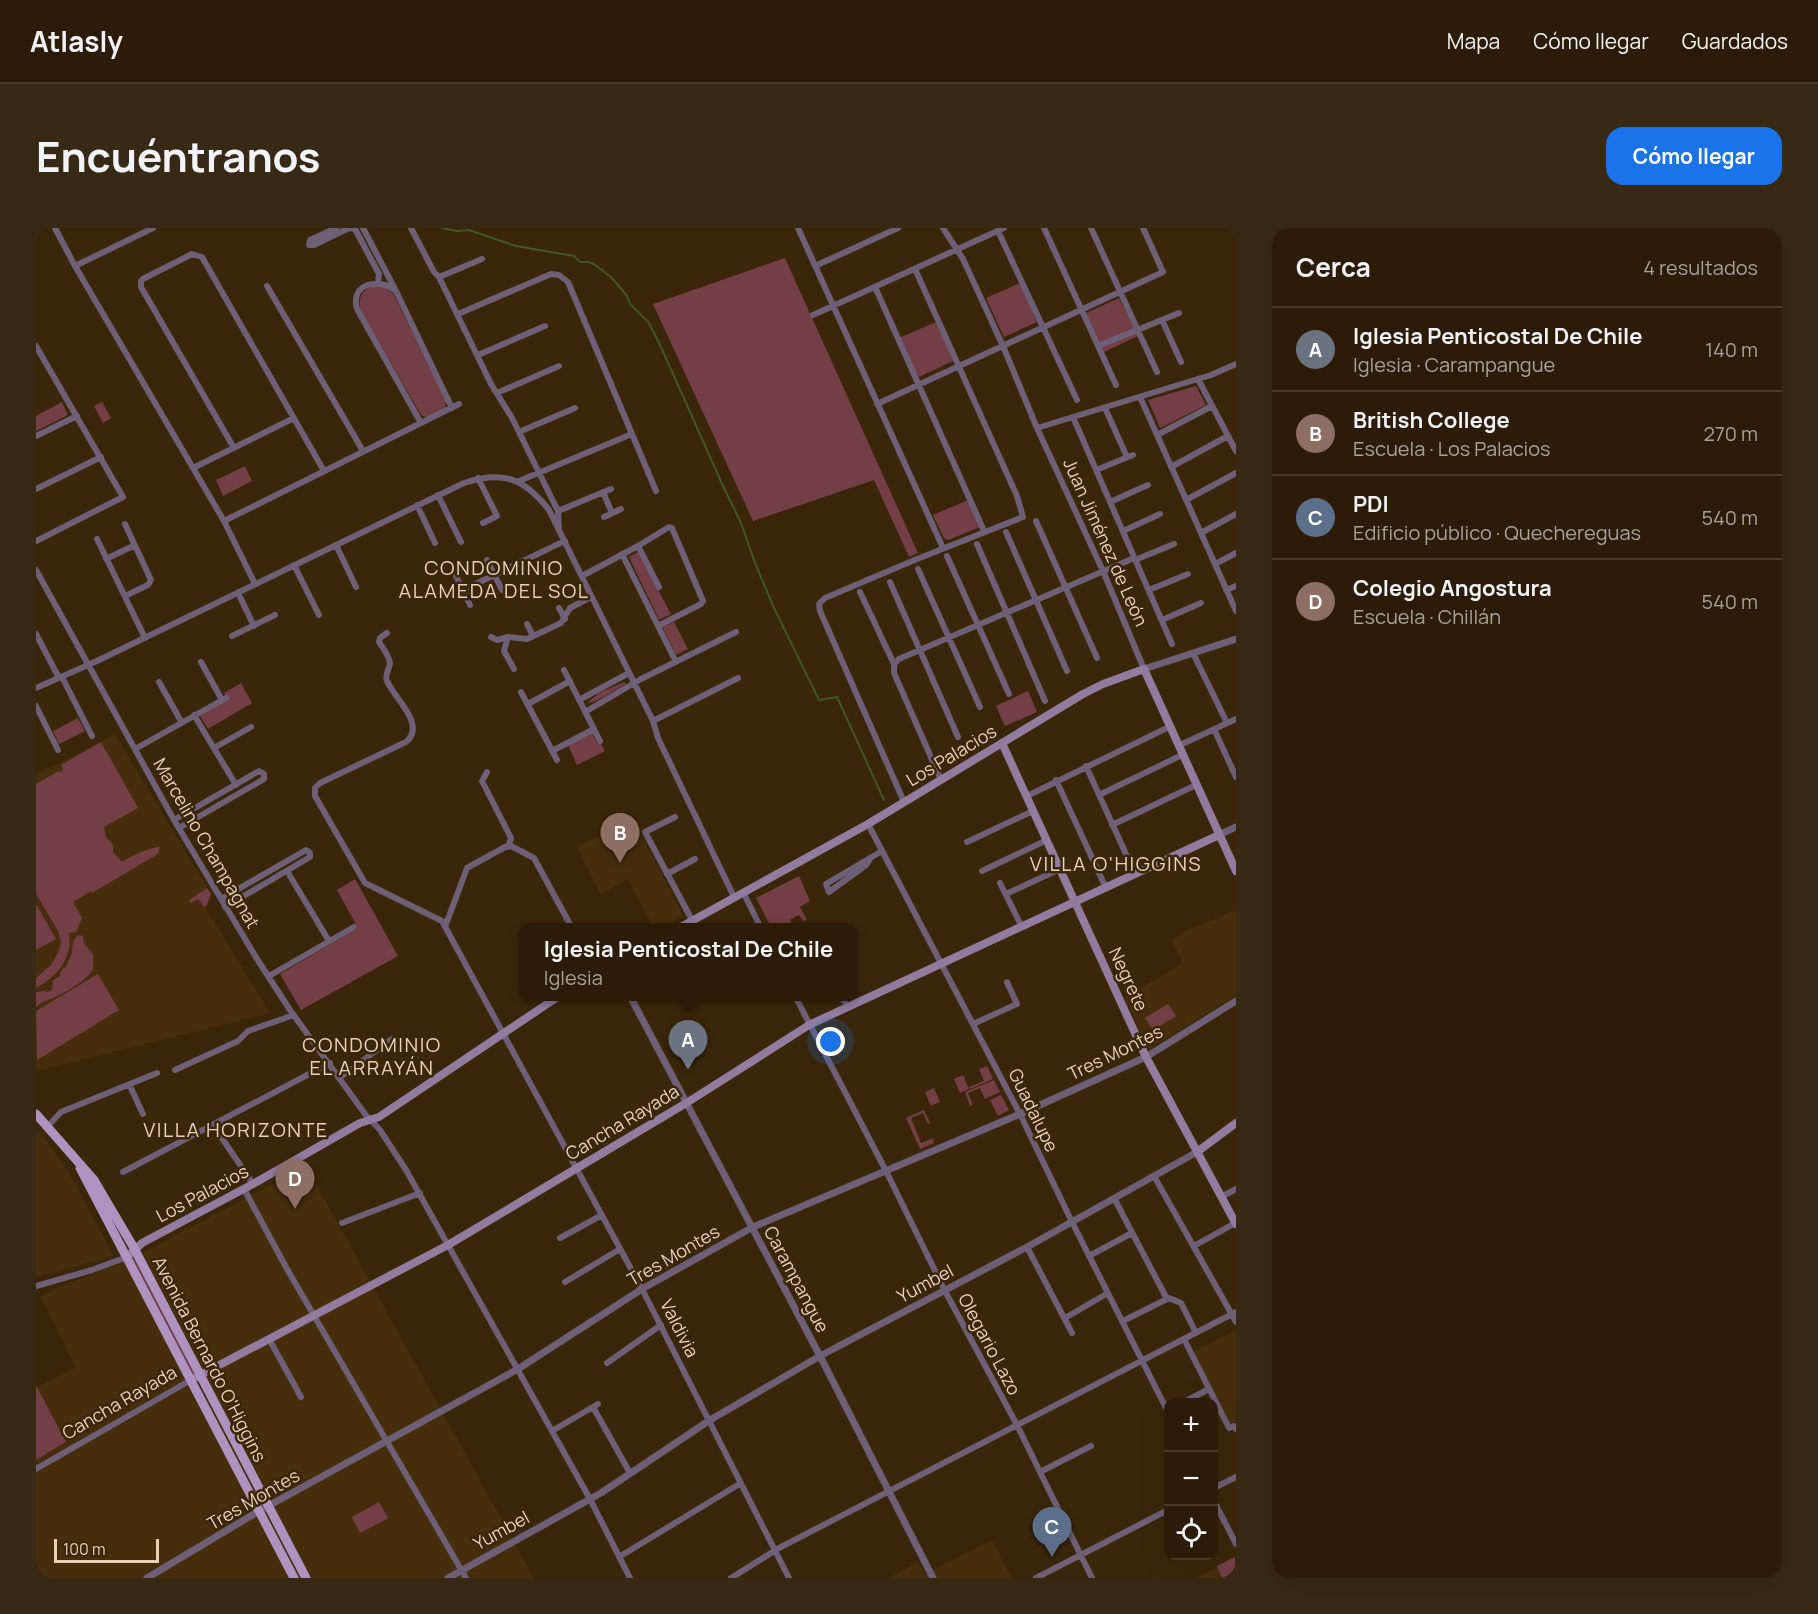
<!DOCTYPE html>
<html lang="es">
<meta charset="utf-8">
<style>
body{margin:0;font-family:Manrope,sans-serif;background:#382915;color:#f1f3f6}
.controls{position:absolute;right:18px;bottom:18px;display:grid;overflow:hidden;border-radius:12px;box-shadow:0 6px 24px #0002}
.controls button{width:54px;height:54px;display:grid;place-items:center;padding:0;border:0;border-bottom:2px solid #483a28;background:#2c1c07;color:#f1f3f6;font:30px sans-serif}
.scale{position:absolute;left:18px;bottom:15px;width:105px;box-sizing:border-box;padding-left:6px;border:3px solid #e7d0b6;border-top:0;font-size:16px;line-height:21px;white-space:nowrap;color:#e7d0b6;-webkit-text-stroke:4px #3b2609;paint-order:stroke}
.you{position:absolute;left:795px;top:814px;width:21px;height:21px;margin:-15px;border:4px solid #fff;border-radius:50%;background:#1a73e8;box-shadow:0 0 0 9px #1a73e833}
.badge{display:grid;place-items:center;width:39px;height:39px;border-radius:50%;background:#1a73e8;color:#fff;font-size:20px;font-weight:700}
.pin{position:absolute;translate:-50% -50px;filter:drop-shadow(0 2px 3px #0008)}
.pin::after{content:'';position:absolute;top:32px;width:21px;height:18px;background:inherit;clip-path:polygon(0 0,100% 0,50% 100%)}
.popup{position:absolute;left:483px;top:695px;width:339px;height:78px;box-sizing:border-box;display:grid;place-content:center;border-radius:12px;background:#2c1c07;filter:drop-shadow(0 2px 4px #0005);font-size:20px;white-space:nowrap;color:#a6a19b}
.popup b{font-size:22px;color:#f1f3f6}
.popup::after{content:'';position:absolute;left:50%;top:100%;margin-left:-12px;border:12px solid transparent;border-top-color:#2c1c07}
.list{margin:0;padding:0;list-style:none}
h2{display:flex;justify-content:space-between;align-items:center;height:78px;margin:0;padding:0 24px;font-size:26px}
h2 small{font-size:20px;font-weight:400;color:#a6a19b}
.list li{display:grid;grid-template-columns:39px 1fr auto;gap:18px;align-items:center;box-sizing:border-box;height:84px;padding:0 24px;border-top:2px solid #483a28}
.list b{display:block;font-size:22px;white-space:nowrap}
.list p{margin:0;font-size:20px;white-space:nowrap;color:#a6a19b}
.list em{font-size:20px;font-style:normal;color:#a6a19b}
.icon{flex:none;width:33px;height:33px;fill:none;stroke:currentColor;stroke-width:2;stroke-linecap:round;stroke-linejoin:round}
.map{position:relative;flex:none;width:1200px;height:1350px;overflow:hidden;border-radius:18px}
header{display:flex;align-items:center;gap:36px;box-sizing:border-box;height:84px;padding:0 30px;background:#2c1c07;border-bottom:2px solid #483a28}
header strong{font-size:28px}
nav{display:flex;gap:33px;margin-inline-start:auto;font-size:21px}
.intro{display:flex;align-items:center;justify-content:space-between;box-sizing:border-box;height:144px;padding:0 36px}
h1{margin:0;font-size:42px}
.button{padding:15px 27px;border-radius:18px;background:#1a73e8;color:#fff;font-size:21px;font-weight:700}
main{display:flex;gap:36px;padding:0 36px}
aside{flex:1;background:#2c1c07;border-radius:18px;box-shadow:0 6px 24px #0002}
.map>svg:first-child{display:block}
.built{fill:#462e0c}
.green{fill:#743e46}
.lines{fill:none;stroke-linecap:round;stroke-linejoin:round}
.stream{stroke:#3e5823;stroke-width:2}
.minor{stroke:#6c5f76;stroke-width:6}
.tertiary{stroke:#6c5f76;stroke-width:7}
.secondary{stroke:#917ca0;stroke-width:8}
.primary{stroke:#ae93c0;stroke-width:9}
.labels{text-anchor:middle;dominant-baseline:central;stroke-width:5;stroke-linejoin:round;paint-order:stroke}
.street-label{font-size:18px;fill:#e7d0b6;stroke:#3b2609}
.neighbourhood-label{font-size:20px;letter-spacing:1.5px;fill:#e7d0b6;stroke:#3b2609}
</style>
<header>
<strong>Atlasly</strong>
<nav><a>Mapa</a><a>Cómo llegar</a><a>Guardados</a></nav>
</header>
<div class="intro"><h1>Encuéntranos</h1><a class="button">Cómo llegar</a></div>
<main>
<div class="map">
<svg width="1200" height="1350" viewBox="0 0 1200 1350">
<rect width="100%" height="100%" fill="#3b2609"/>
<path class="built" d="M 79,506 L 175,666 L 170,680 L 234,785 L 0,843 L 0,547 Z
M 595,587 L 647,688 L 626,699 L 617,699 L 592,651 L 564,666 L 541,619 L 564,607 L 563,604 Z
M 1200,682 L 1200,767 L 1113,821 L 1088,770 L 1147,735 L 1135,712 L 1154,701 Z
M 0,902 L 7,908 L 32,943 L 78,1028 L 0,1049 Z
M 270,938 L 498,1350 L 0,1350 L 0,1232 L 30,1214 L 1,1159 L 40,1139 L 4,1068 L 112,1022 Z
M 1200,1102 L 1200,1193 L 1194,1196 L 1157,1124 Z
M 956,1312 L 976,1350 L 854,1350 L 882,1334 L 889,1346 Z
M 1199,1329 L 1200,1350 L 1161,1350 Z"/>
<path class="green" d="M 749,30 L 882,325 L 873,329 L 838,252 L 717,293 L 617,76 Z
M 984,55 L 1001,94 L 968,109 L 950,70 Z
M 340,57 L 349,60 L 357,65 L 410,173 L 409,180 L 391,190 L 385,187 L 324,81 C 322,68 327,60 340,57 Z
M 1083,70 L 1102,108 L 1068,124 L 1050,85 Z
M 900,94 L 917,133 L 881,150 L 863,110 Z
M 1160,158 L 1170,177 L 1124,200 L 1112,172 Z
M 26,174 L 32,187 L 0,203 L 0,188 Z
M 66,174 L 75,190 L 67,195 L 58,178 Z
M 209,238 L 216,253 L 187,268 L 180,252 Z
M 932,272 L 944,299 L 912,312 L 908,310 L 897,287 Z
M 602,324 L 635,386 L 623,392 L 593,329 Z
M 638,394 L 652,421 L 640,427 L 627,400 L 630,396 L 632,397 Z
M 588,454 L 590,456 C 576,463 565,473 551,475 L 563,465 Z
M 205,455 L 216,475 L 172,501 L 164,488 L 192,471 L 188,465 Z
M 992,463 L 1001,484 L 969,498 L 960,478 Z
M 42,490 L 49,503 L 23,516 L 17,503 Z
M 556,505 L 561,515 L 564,514 L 569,523 L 541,537 L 532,517 Z
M 65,514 L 102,580 L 68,599 L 70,609 L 77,617 L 77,624 L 86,634 C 93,629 116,618 124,619 L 122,626 L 56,665 L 55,663 L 37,674 L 46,690 L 40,704 L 33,705 C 37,730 21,749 0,760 L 0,750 L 15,737 L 23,723 L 25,713 L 22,703 L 0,666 L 0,556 L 23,543 L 25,545 L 27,541 L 25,537 Z
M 763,648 L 774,673 L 764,679 L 771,692 L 767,693 L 763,687 L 754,692 L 757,699 L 735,699 L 720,670 Z
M 319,651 L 362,728 L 265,782 L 244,746 L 322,700 L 301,662 Z
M 171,660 L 175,666 L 171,677 L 168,679 L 162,671 L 155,675 L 153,672 Z
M 0,676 L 20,711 L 0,722 Z
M 42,707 L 47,708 L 48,716 L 57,726 L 57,742 C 49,753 33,762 22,768 C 13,773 10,770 0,779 L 0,764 L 7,763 L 12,764 L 16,762 L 17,752 L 23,749 L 26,741 L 30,739 L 36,725 L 37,713 Z
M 62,746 L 83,782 L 1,832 L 0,783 Z
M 1132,776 L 1140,788 L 1117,802 L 1109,790 Z
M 951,838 L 957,851 L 934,861 L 933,859 L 948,853 L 943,841 Z
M 927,847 L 933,861 L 924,865 L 918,851 Z
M 958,852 L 964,864 L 949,871 L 944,860 L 932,865 L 937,877 L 934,878 L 929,864 Z
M 898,860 L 904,874 L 895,878 L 889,864 Z
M 965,867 L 973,882 L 962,888 L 954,872 Z
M 888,882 L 894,895 L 892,896 L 887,885 L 875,890 L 885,915 L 897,910 L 898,915 L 884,921 L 870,890 Z
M 98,1029 L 160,1146 L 157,1147 L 96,1030 Z
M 0,1157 L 30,1214 L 0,1232 Z
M 343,1274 L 352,1290 L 324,1305 L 316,1289 Z
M 1199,1329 L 1200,1350 L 1186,1350 L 1181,1338 Z"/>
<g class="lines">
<path class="stream" d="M 406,0 L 421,3 L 433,2 L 480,18 L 538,28 L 544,34 L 553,34 L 558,36 L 575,49 L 591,68 L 594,76 L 613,95 L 625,119 L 687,258 L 705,295 L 719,335 L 738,380 L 783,472 L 801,469 L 848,572"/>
<path class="minor" d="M 19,0 L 39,38 L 188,293 L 219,356
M 300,0 L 274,12 L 273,17 L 278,17 L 313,0 L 319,1 L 343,46 L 342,55
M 327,0 L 359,61
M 375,0 L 398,44 L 403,49 L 455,156 L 476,190 L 522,283 L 523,301
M 762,0 L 907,320
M 907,0 L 927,31 L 967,118 L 1001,200 L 1067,343 L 1108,441
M 1008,0 L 1080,157
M 1055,0 L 1121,144
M 962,3 L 1041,172
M 39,38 L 117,0
M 779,38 L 862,0
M 403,49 L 446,31
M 231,58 L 327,223
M 839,59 L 948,303
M 422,86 L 515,46 L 523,47 L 532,54 L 620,263
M 777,87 L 968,0
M 1126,92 L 1145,134
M 0,118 L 87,269 L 0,313
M 1062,118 L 1143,85
M 442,127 L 509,98
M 1162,151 L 1200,223
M 461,165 L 523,138
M 1104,169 L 1200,383
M 841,176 L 1127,44 L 1107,0
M 1069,180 L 1091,229
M 1037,189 L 1136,416
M 385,195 L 321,81 C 314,55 343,49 360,63 L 416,180
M 1001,200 L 1175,147 L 1200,136
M 483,204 L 539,180
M 1121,207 L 1176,178
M 0,208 L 41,188
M 198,220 L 105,59 L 105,53 L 107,51 L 156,26 L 166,29 L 288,243
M 1135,239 L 1192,208
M 157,240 L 258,190
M 1060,242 L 1097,227
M 442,250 L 461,288 L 447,295
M 483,253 L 596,206
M 0,261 L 65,229
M 567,264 L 576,285
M 402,267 L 425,314
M 1150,272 L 1200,245
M 1074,274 L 1112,257
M 381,277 L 399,315
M 522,283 L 575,261
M 568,289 L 585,281
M 188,293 L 423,176
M 1000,293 L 1061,430
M 89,296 L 115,352 L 112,357 L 89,368
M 1087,303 L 1124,286
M 970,304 L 1031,443
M 1165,305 L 1200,286
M 61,311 L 109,410
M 941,316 L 1009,473
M 300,317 L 320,359
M 518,318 L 529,313
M 602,318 L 623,359
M 586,326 L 640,434
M 911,328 L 973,466
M 70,331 L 99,317
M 451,332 L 466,362
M 1099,332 L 1138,316
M 1179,336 L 1200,325
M 258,337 L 283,387
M 882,341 L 944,479
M 0,342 L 138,592 L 221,731 L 254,782 L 329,886 L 344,902 L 370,942 L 554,1271 L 594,1350
M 420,348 L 434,377
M 546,348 L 602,318 L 633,299 L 636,300 L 667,373 L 665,376 L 622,398
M 854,354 L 922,509
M 427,362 L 514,320
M 1113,362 L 1152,346
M 1190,362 L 1200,358
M 824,364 L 858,436 L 858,445 L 905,552
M 202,365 L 218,398
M 523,380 L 529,391
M 1126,392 L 1165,375
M 491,396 L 497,408
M 351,405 L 344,410 L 343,414 C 347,420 353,428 354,435 C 354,441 348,446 351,453 C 358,470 391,497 370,514 L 284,555 L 279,560 L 279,568 L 329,655 L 406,693 L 606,1061 L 753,1350
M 0,406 L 23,450
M 196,408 L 239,387
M 455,409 L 461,412 L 472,409 L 491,411 L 525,395 L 534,380 L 555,369
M 472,409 L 468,423 L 478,441
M 1157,425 L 1191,495
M 165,434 L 186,472
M 858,436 L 863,431 L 1098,330
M 528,442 L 564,513
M 26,449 L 56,508
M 123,454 L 146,495
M 0,460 L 61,433 L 428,255 C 467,242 488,250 513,282 L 617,493 L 622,510 L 698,669
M 485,464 L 521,532
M 543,472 L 593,445
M 492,476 L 534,453
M 0,478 L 22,522
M 549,484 L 605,451 L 700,404
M 158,487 L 200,557
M 617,493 L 702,450
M 1178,501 L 1200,549
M 1142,518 L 1200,491
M 178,520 L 215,499
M 99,521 L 190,470
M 516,523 L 558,501
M 1050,538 L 1099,646
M 451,544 L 446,553 L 475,610 L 472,619
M 1020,552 L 1070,660
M 1063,567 L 1146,527
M 991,568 L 1133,499
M 868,574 L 784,383 L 783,376 L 789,370 L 881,331 L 987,289 L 981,268 L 879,41
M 639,589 L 609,604 L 656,692
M 138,592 L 223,543 L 228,546 L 228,551 L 143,600
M 832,596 L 984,886 L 1036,994 L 1132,1184
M 1076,597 L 1160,557
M 931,614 L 997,583
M 834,631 L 830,637 L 793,664 L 790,656 L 846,623
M 251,643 L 293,713
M 946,643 L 1011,612
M 631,646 L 659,631
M 964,655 L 986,699
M 707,664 L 725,700
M 970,666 L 1024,641
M 185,671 L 270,622 L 274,625 L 274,629 L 189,679
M 409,699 L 431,640 L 469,619 L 475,618 L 498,630 L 536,700
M 233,748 L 318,699
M 759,768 L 850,943 L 909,1063 L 981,1197 L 1056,1350
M 806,768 L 811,779
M 937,796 L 981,776 L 971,754
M 139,842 L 202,813 L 212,803 L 258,787
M 304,849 C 323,837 338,823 356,811
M 94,858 L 107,886
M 177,897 L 217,956
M 12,898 L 25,884 L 121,845
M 87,944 L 294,835
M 1118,948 L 1200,1094
M 208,961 L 251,1041 L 430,1350
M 1185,969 L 1200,961
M 1078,970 L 1131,1071
M 306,995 L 384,965
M 524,1010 L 566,987
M 1158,1018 L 1199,995
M 991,1019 L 1036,1105
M 1053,1028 L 1096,1005
M 529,1054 L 584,1021
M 0,1058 L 56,1042 L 91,1029
M 1029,1090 L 1072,1065
M 1087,1093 L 1133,1070 L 1145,1075 L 1160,1105
M 233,1111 L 265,1169
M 1148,1111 L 1193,1200 L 1198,1198 L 1200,1201
M 571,1135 L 625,1097
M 1148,1174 L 1173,1161
M 557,1179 L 594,1245
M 516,1203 L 562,1176
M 0,1241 L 155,1152
M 1004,1244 L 1055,1218
M 1178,1260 L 1200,1249
M 1178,1273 L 1200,1316
M 583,1329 L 705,1255
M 695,1350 L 743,1320 L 1200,1084
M 1000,1350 L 1132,1282"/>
<path class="tertiary" d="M 1108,441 L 1200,411
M 1183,607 L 1200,599
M 594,768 L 784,1128 L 897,1350
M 111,1350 L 223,1283 L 482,1141 L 606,1061 L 717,999 L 984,886 L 1110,829 L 1200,773
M 412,1350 L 565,1265 L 674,1192 L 784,1128 L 991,1019 L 1161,924"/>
<path class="secondary" d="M 966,515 L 1110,829 L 1200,996
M 643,700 L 832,596 L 1047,466 L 1067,456 L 1108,441 L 1200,643
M 1161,924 L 1200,895
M 91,1029 L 106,1015 L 217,956 L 324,895 L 343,889 L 523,768
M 155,1152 L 412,1017 L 652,874 L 773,797 L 1183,607"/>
<path class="primary" d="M 0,886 L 58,952 L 98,1020 L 270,1350
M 44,940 L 258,1350"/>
</g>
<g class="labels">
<g class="street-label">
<text transform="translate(1070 314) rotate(66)">Juan Jiménez de León</text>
<text transform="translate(915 527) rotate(-31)">Los Palacios</text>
<text transform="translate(171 615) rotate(60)">Marcelino Champagnat</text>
<text transform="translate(1093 751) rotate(65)">Negrete</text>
<text transform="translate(1079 824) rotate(-26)">Tres Montes</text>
<text transform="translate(998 882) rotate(64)">Guadalupe</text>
<text transform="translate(586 894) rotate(-31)">Cancha Rayada</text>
<text transform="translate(166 965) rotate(-28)">Los Palacios</text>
<text transform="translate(637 1027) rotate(-30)">Tres Montes</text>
<text transform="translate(761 1051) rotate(62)">Carampangue</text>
<text transform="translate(889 1055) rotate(-28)">Yumbel</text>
<text transform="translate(644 1100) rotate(63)">Valdivia</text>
<text transform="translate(954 1116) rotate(62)">Olegario Lazo</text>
<text transform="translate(174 1131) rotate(63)">Avenida Bernardo O'Higgins</text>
<text transform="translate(83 1174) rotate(-30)">Cancha Rayada</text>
<text transform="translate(217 1271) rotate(-30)">Tres Montes</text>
<text transform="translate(465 1302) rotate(-29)">Yumbel</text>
</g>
<g class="neighbourhood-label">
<text x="458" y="339">CONDOMINIO<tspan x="458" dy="23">ALAMEDA DEL SOL</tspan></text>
<text x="1080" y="635">VILLA O'HIGGINS</text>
<text x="336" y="816">CONDOMINIO<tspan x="336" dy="23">EL ARRAYÁN</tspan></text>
<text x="200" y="901">VILLA HORIZONTE</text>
</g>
</g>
</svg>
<div class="controls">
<button>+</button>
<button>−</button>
<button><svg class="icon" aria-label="locate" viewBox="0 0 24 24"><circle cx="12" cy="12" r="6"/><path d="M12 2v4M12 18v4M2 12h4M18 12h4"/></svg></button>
</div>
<div class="scale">100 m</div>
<div class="you"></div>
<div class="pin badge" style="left:652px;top:842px;background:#6b7280">A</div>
<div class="popup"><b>Iglesia Penticostal De Chile</b>Iglesia</div>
<div class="pin badge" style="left:584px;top:635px;background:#8d6e63">B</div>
<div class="pin badge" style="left:1016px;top:1329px;background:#5c6f8a">C</div>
<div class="pin badge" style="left:259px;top:981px;background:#8d6e63">D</div>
</div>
<aside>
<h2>Cerca<small>4 resultados</small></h2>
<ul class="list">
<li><span class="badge" style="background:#6b7280">A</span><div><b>Iglesia Penticostal De Chile</b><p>Iglesia · Carampangue</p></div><em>140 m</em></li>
<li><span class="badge" style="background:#8d6e63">B</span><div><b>British College</b><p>Escuela · Los Palacios</p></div><em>270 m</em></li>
<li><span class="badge" style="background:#5c6f8a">C</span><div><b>PDI</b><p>Edificio público · Quechereguas</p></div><em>540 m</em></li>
<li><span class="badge" style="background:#8d6e63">D</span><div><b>Colegio Angostura</b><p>Escuela · Chillán</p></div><em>540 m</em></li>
</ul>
</aside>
</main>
